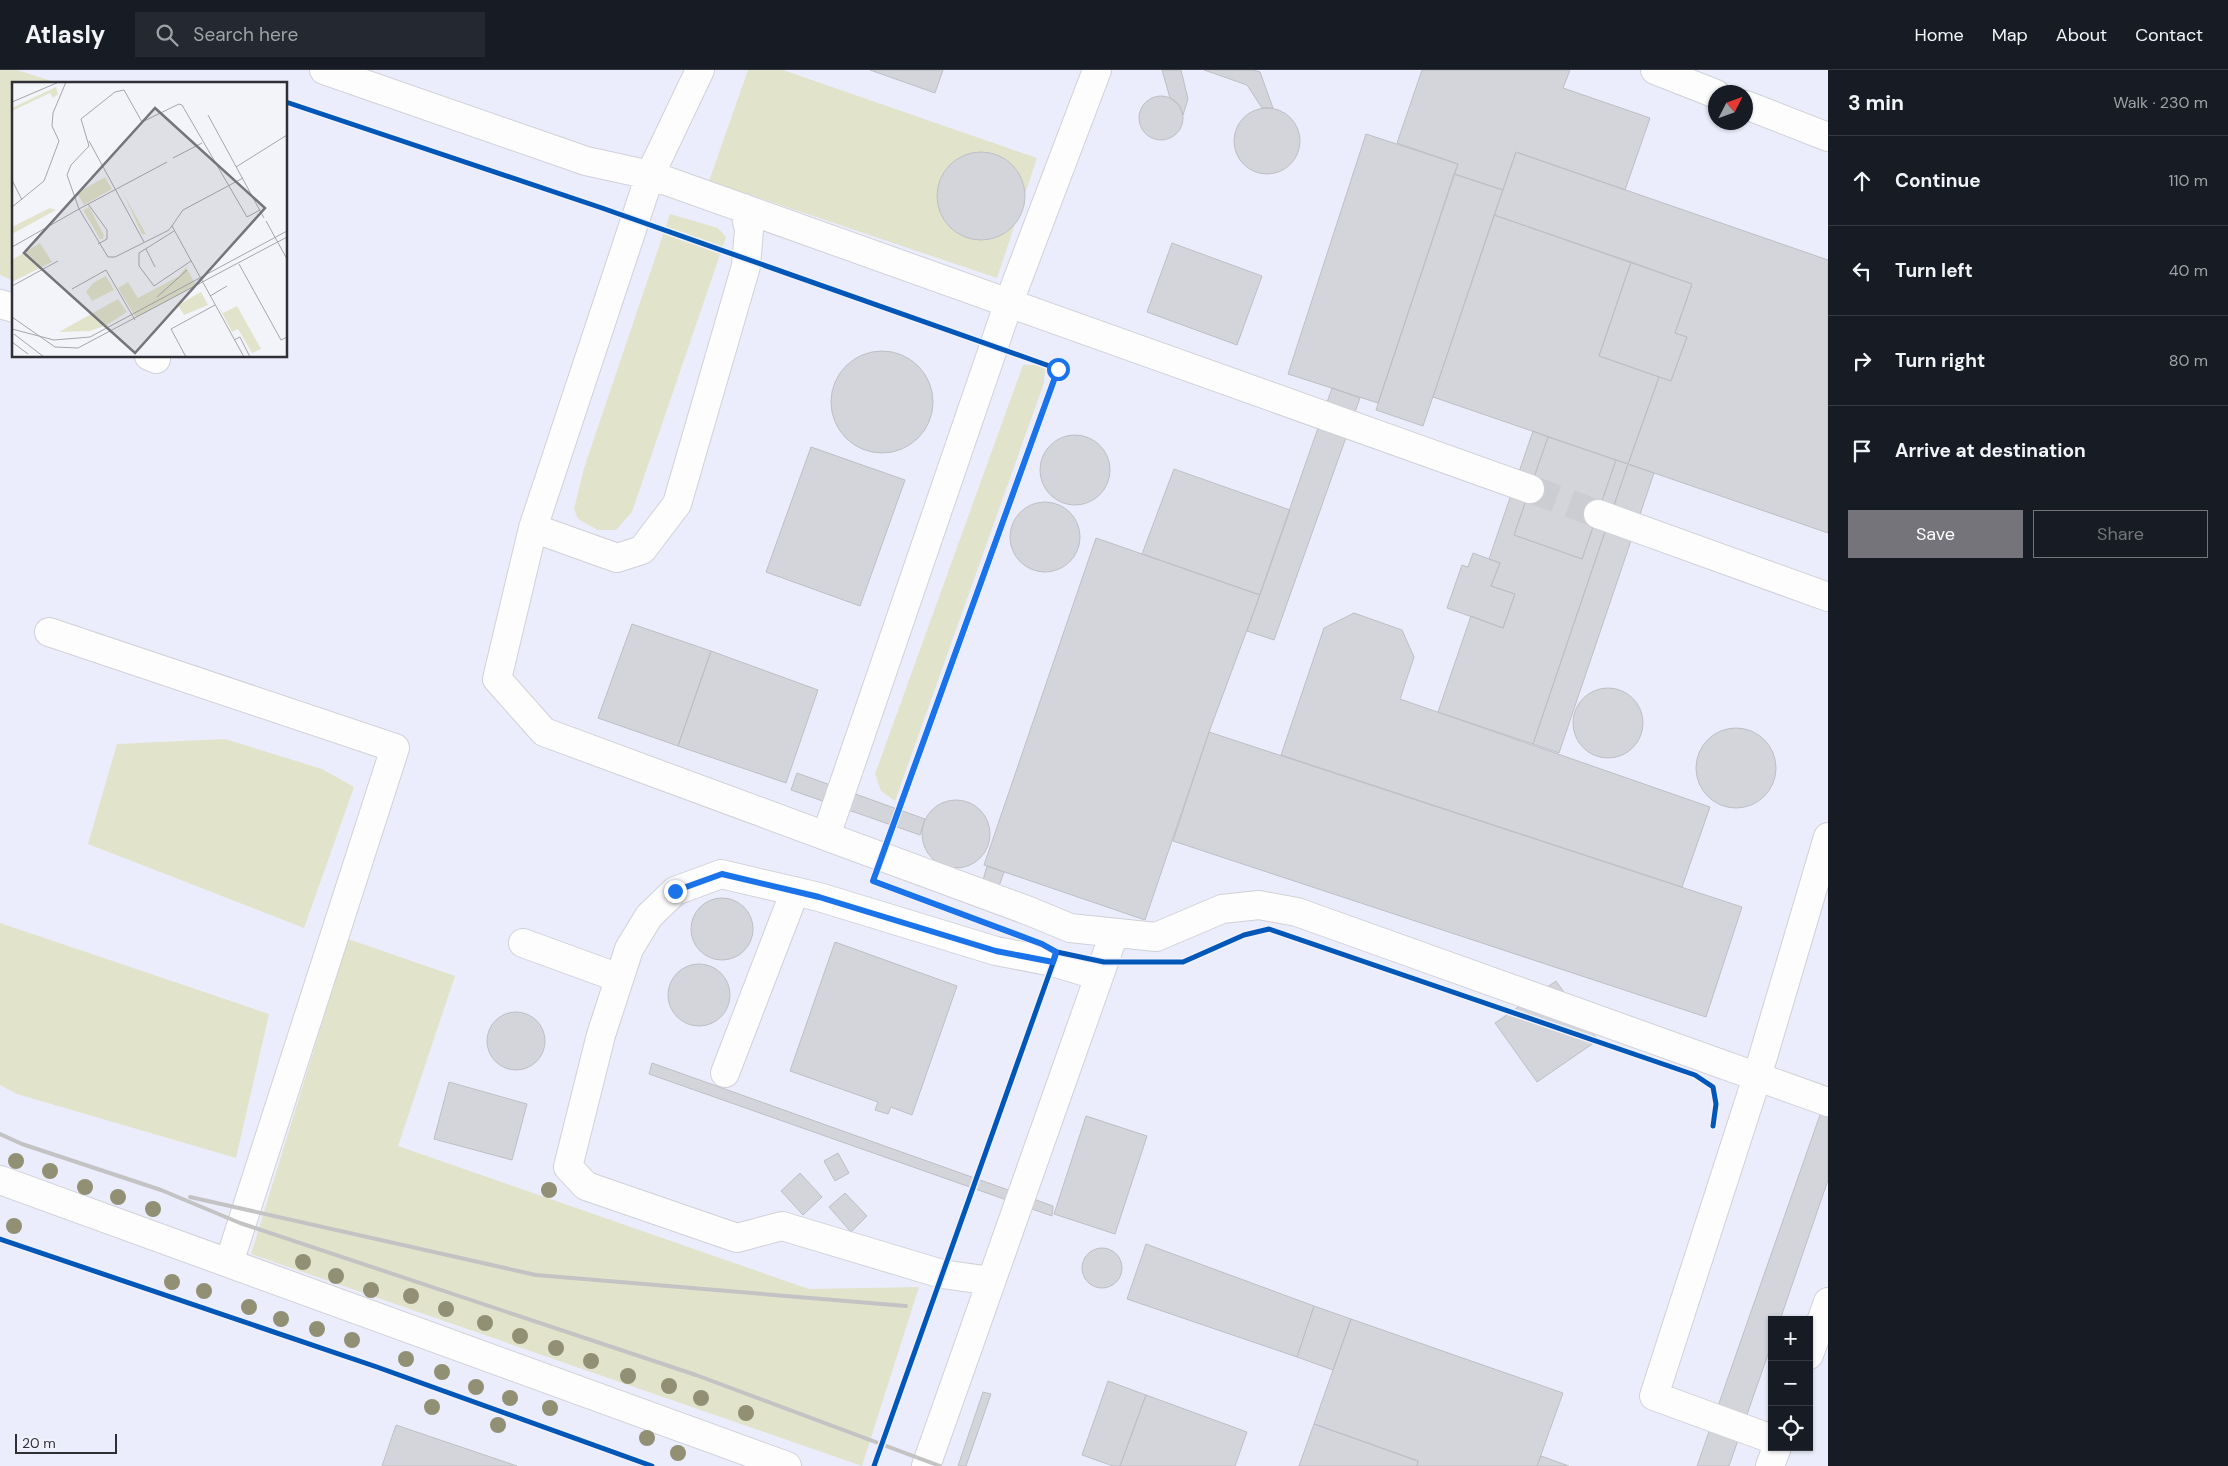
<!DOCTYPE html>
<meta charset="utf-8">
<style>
body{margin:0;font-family:"DM Sans",sans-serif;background:#242831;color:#f1f3f6}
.controls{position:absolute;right:15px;bottom:15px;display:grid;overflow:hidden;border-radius:0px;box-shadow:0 1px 4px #0004}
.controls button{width:45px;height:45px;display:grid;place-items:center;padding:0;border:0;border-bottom:1px solid #363941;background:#171b24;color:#f1f3f6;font:25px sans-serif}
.compass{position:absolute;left:1708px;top:15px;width:45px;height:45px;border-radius:50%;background:#171b24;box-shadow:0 1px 4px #0004;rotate:48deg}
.scale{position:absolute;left:15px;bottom:12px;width:102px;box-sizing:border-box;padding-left:5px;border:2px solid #2f2f35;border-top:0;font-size:14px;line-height:18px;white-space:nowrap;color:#2f2f35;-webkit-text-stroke:4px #f0f1fd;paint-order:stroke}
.stop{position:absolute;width:15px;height:15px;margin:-11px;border:4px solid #1a73e8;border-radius:50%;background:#fff}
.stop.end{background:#1a73e8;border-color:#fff;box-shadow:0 1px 5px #0008}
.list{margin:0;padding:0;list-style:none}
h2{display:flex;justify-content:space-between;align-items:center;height:65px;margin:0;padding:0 20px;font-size:21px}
h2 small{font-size:16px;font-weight:400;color:#9ea1a6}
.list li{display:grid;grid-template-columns:32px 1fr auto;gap:15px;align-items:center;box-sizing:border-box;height:90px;padding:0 20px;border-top:1px solid #363941}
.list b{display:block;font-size:19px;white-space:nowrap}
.list em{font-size:16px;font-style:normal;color:#9ea1a6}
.actions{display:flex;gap:10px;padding:15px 20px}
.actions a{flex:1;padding:11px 0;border:1px solid #74747a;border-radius:0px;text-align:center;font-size:18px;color:#74747a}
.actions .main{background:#74747a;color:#fff}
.icon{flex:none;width:28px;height:28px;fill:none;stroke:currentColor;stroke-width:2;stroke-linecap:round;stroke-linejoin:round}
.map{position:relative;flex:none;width:1828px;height:1396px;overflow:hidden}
header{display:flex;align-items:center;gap:30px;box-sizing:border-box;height:70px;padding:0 25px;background:#171b24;border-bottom:1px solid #363941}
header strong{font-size:24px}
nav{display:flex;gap:28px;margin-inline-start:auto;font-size:18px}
.search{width:350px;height:45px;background:#242831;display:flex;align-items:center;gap:12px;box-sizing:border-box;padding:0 18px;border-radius:0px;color:#9ea1a6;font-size:19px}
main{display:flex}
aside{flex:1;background:#171b24}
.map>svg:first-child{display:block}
.built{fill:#ebedfc;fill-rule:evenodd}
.green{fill:#e2e3cb}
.building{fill:#d4d5da;stroke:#bebfc4}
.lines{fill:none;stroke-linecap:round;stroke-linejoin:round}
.minor-tunnel{stroke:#cccdd3;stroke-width:28;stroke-dasharray:28 14;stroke-linecap:butt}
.minor-casing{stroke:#d0d1d7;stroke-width:30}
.minor{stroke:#fdfdfe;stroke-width:28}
.rail{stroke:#c3c3c4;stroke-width:4}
.cycleway-casing{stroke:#f0f1fd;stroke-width:8}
.cycleway{stroke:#0057b8;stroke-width:5}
.tree{fill:#919074}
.route{stroke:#1a73e8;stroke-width:6}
.inset-road{fill:none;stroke:#a5a5ab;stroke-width:1}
.view{fill:#74747a;fill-opacity:0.15;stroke:#74747a;stroke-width:2.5}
.inset-edge{fill:none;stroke:#2f2f35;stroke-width:2.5}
</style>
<header>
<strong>Atlasly</strong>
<div class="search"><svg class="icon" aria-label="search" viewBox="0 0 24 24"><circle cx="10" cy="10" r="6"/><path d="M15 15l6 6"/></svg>Search here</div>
<nav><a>Home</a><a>Map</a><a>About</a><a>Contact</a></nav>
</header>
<main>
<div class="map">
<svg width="1828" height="1396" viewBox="0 0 1828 1396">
<rect width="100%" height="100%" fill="#f3f4fa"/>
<path class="built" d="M 0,0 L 1828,0 L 1828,1396 L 0,1396 ZM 14,14 L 286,14 L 286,286 L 14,286 ZM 1716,22 L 1746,22 L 1746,52 L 1716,52 ZM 1772,1250 L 1809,1250 L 1809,1377 L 1772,1377 Z"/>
<path class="green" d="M 0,0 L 17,0 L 61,14 L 14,14 L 14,211 L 0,205 Z
M 748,0 L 783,0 L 1037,88 L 997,208 L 709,111 Z
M 670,144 L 718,158 L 726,167 L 632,442 L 616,460 L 598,460 L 578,449 L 574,439 L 584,398 Z
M 1023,295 L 1045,295 L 1044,313 L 895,731 L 881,721 L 875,704 Z
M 225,669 L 322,699 L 354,717 L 304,858 L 88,774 L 117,674 Z
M 0,853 L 269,944 L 236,1088 L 17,1024 L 0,1015 Z
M 348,869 L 455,906 L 398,1076 L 809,1219 L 919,1217 L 862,1396 L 251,1184 Z"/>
<path class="building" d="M 870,0 L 943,0 L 935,23 Z
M 1162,0 L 1181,0 L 1188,29 L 1183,45 L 1179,35 L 1170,28 Z
M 1204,0 L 1254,0 L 1260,2 L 1273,38 L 1262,38 L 1247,15 Z
M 1422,0 L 1570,0 L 1563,18 L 1650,48 L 1625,120 L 1516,82 L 1503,120 L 1454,104 L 1458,94 L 1397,73 Z
M1139 48a22 22 0 1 1 44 0a22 22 0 1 1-44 0Z
M1234 71a33 33 0 1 1 66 0a33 33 0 1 1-66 0Z
M 1366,64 L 1458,94 L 1378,333 L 1288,304 Z
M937 126a44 44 0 1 1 88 0a44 44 0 1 1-88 0Z
M 1516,82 L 1828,190 L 1828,463 L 1628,394 L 1659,307 L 1671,311 L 1687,267 L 1675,263 L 1692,214 L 1494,145 Z
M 1454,104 L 1503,120 L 1423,356 L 1376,340 Z
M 1494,145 L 1631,192 L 1599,286 L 1659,307 L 1628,394 L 1433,327 Z
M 1172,173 L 1262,206 L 1237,275 L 1147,242 Z
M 1631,192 L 1692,214 L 1675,263 L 1687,267 L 1671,311 L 1599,286 Z
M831 332a51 51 0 1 1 102 0a51 51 0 1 1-102 0Z
M 1332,318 L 1360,328 L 1274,570 L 1247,561 Z
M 1533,361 L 1548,367 L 1514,465 L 1582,489 L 1616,390 L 1628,394 L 1533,674 L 1438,642 L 1471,546 L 1503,558 L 1515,524 L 1491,516 L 1500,493 L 1489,489 Z
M1040 400a35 35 0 1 1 70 0a35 35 0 1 1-70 0Z
M 1548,367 L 1616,390 L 1582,489 L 1514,465 Z
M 811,377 L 905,410 L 860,536 L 766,502 Z
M 1628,394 L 1654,403 L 1559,683 L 1533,674 Z
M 1174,399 L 1290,440 L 1260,525 L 1142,484 Z
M1010 467a35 35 0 1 1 70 0a35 35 0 1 1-70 0Z
M 1096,468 L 1260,525 L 1209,662 L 1145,850 L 984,795 Z
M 1473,483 L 1500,493 L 1491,516 L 1515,524 L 1503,558 L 1447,538 L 1462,495 L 1468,497 Z
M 1354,543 L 1402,560 L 1414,587 L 1400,629 L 1710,737 L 1682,817 L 1281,685 L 1324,558 Z
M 632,554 L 711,581 L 678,676 L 598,648 Z
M 711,581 L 818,620 L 786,713 L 678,676 Z
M1573 653a35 35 0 1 1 70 0a35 35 0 1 1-70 0Z
M1696 698a40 40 0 1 1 80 0a40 40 0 1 1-80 0Z
M 1209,662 L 1742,837 L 1706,947 L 1173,771 Z
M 797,703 L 925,749 L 920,765 L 791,720 Z
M922 764a34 34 0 1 1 68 0a34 34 0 1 1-68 0Z
M 987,796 L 1004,802 L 997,822 L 981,817 Z
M691 859a31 31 0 1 1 62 0a31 31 0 1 1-62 0Z
M 835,872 L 957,916 L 912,1045 L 891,1037 L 888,1044 L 875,1040 L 878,1032 L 790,1001 Z
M668 925a31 31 0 1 1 62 0a31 31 0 1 1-62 0Z
M 1556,911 L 1598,970 L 1537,1012 L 1495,953 Z
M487 971a29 29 0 1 1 58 0a29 29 0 1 1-58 0Z
M 652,993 L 1053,1136 L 1052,1146 L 649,1004 Z
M 449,1012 L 527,1034 L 512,1090 L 434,1069 Z
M 1828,1022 L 1828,1110 L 1780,1250 L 1772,1250 L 1772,1273 L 1729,1396 L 1697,1396 Z
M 1086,1046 L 1147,1066 L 1115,1164 L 1054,1144 Z
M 838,1083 L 849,1103 L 835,1111 L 824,1091 Z
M 800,1103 L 822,1127 L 803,1145 L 781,1121 Z
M 845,1123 L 867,1146 L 851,1162 L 829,1137 Z
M 1146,1174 L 1314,1236 L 1297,1287 L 1127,1229 Z
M1082 1198a20 20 0 1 1 40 0a20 20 0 1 1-40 0Z
M 1314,1236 L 1351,1249 L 1333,1300 L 1297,1287 Z
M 1351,1249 L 1563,1323 L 1537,1396 L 1417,1396 L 1418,1391 L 1314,1354 Z
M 1108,1311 L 1146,1325 L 1120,1396 L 1113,1396 L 1082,1385 Z
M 983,1322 L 991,1324 L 966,1396 L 958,1396 Z
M 1146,1325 L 1247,1362 L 1235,1396 L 1120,1396 Z
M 1314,1354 L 1418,1391 L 1417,1396 L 1299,1396 Z
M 396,1355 L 517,1396 L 382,1396 Z
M 1541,1386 L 1569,1396 L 1537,1396 Z"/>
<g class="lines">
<path class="minor-tunnel" d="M 1530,419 L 1598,444"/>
<defs>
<path id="minor" d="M 324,0 L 586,91 L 650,105 L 700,0
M 1655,0 L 1716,24
M 1746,35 L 1828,67
M 0,234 L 14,238
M 149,286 L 156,289
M 1530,419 L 650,105 L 533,458 L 497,609 L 544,662 L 1029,841 L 1070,858 L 1156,867 L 1222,839 L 1259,835 L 1297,842 L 1828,1032
M 1598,444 L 1828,527
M 533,458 L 617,488 L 642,480 L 677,434 L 746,196 L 749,160 L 744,138
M 49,562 L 395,678 L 229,1193
M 826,766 L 1009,232 L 1097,0
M 523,873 L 619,908
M 725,1003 L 795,821
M 0,1110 L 787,1396
M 991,1211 L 942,1204 L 782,1156 L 737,1168 L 586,1116 L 568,1097 L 601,965 L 629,879 L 649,846 L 675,821 L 721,804 L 819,827 L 996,881 L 1053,892 L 1099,906
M 1809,1285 L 1828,1232
M 1772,1369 L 1654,1326 L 1757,1007 L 1828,767
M 926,1396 L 1114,864
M 1770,1396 L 1777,1377"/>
</defs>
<use href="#minor" class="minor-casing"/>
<use href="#minor" class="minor"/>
<path class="rail" d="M 0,1064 L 22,1074 L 161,1120 L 240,1153 L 696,1305 L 940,1396
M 190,1127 L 536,1205 L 906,1236"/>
<defs>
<path id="cycleway" d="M 286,32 L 602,138 L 1058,299 L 873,811 L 1042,874 L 1057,882
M 0,1169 L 377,1297 L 652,1396
M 874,1396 L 1057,882 L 1104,892 L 1183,892 L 1244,865 L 1269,859 L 1695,1005 L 1713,1017 L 1716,1034 L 1713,1056"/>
</defs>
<use href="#cycleway" class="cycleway-casing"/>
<use href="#cycleway" class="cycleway"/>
</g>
<g class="tree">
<circle cx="16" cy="1091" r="8"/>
<circle cx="50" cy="1101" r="8"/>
<circle cx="85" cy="1117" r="8"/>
<circle cx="549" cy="1120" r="8"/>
<circle cx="118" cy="1127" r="8"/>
<circle cx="153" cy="1139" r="8"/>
<circle cx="14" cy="1156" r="8"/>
<circle cx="303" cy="1192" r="8"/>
<circle cx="336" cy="1206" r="8"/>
<circle cx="172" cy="1212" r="8"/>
<circle cx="371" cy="1220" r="8"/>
<circle cx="204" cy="1221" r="8"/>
<circle cx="411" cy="1226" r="8"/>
<circle cx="249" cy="1237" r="8"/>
<circle cx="446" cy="1239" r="8"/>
<circle cx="281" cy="1249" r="8"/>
<circle cx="485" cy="1253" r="8"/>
<circle cx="317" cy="1259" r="8"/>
<circle cx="520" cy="1266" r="8"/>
<circle cx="352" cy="1270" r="8"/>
<circle cx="556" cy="1278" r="8"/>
<circle cx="406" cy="1289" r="8"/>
<circle cx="591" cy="1291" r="8"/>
<circle cx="442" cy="1302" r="8"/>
<circle cx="628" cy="1306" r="8"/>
<circle cx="669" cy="1316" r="8"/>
<circle cx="476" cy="1317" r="8"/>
<circle cx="510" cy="1328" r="8"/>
<circle cx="701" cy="1328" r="8"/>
<circle cx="432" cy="1337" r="8"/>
<circle cx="550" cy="1338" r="8"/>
<circle cx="746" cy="1343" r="8"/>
<circle cx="498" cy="1355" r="8"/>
<circle cx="647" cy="1368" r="8"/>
<circle cx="678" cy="1383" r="8"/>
</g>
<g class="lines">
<path class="route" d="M 675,821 L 722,804 L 819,827 L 996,881 L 1053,892 L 1056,882 L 1042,874 L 873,811 L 1058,299"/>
</g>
<g transform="translate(12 12)">
<rect width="275" height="275" fill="#f3f4fa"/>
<path d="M 44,5 L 46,12 L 41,16 L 38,11 L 0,29 L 0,26 ZM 93,95 L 100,107 L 72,123 L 65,111 ZM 110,109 L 111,111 L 134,152 L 130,152 ZM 77,125 L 92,153 L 91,157 L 88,157 L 71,128 ZM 38,126 L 44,128 L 0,152 L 0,145 ZM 28,161 L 40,180 L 0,200 L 0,178 ZM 174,185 L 184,203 L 124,236 L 106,206 L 116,200 L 126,216 L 167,194 ZM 94,194 L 102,208 L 80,219 L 74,210 L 81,201 ZM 189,210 L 196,223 L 172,233 L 166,223 ZM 106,217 L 115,230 L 95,243 L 78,249 L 47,250 ZM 206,223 L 211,231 L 225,224 L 249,267 L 240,271 L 226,247 L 220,250 Z" fill="#e2e3cb"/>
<path class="inset-road" d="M 0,20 L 47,0M 196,33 L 252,136M 77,59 L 132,160M 161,76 L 190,61M 155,80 L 67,127 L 96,175 L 103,175 L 157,148 L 171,128 L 231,96M 224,85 L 275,53M 0,98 L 10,118M 76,122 L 95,148 L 95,157 L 86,162M 0,125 L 32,99 L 47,59 L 40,44 L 41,31 L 54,0M 254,139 L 275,177M 160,144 L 232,275M 162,149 L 127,171 L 127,184 L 142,204 L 179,179M 0,165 L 67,127 L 55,93 L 59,83 L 77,64 L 69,37 L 103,10 L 112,8 L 130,40 L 167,22 L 170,23 L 235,135 L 248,128M 134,167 L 143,185M 227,182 L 269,258 L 275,255M 0,204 L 46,179M 60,207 L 94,188 L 123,238M 198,214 L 215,204M 145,215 L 175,188M 0,235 L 43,265 L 66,266 L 275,155M 0,247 L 42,258 L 78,255 L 275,149M 2,252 L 32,275M 222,258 L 228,255 L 238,275M 0,260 L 16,272M 174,275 L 159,247 L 203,223"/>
<path class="view" d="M 143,26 L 253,126 L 123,271 L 12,171 Z"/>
<rect width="275" height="275" class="inset-edge"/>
</g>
</svg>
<div class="controls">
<button>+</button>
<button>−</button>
<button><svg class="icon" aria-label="locate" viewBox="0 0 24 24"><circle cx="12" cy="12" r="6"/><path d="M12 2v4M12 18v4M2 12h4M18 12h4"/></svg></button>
</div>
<svg class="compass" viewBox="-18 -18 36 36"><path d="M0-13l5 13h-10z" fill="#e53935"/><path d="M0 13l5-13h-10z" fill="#9ea1a6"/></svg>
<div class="scale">20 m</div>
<div class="stop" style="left:1058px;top:299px"></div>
<div class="stop end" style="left:675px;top:821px"></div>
</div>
<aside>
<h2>3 min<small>Walk · 230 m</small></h2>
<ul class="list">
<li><svg class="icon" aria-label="ahead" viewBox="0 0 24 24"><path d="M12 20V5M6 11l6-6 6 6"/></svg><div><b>Continue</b></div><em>110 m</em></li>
<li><svg class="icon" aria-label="left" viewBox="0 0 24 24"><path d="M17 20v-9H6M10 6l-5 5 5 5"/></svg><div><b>Turn left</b></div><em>40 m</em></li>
<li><svg class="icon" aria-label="right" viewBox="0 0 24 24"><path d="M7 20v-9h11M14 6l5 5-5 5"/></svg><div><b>Turn right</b></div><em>80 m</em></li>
<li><svg class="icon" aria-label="arrive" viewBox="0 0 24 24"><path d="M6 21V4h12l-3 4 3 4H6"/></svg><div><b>Arrive at destination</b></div></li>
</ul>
<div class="actions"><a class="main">Save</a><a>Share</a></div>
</aside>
</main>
